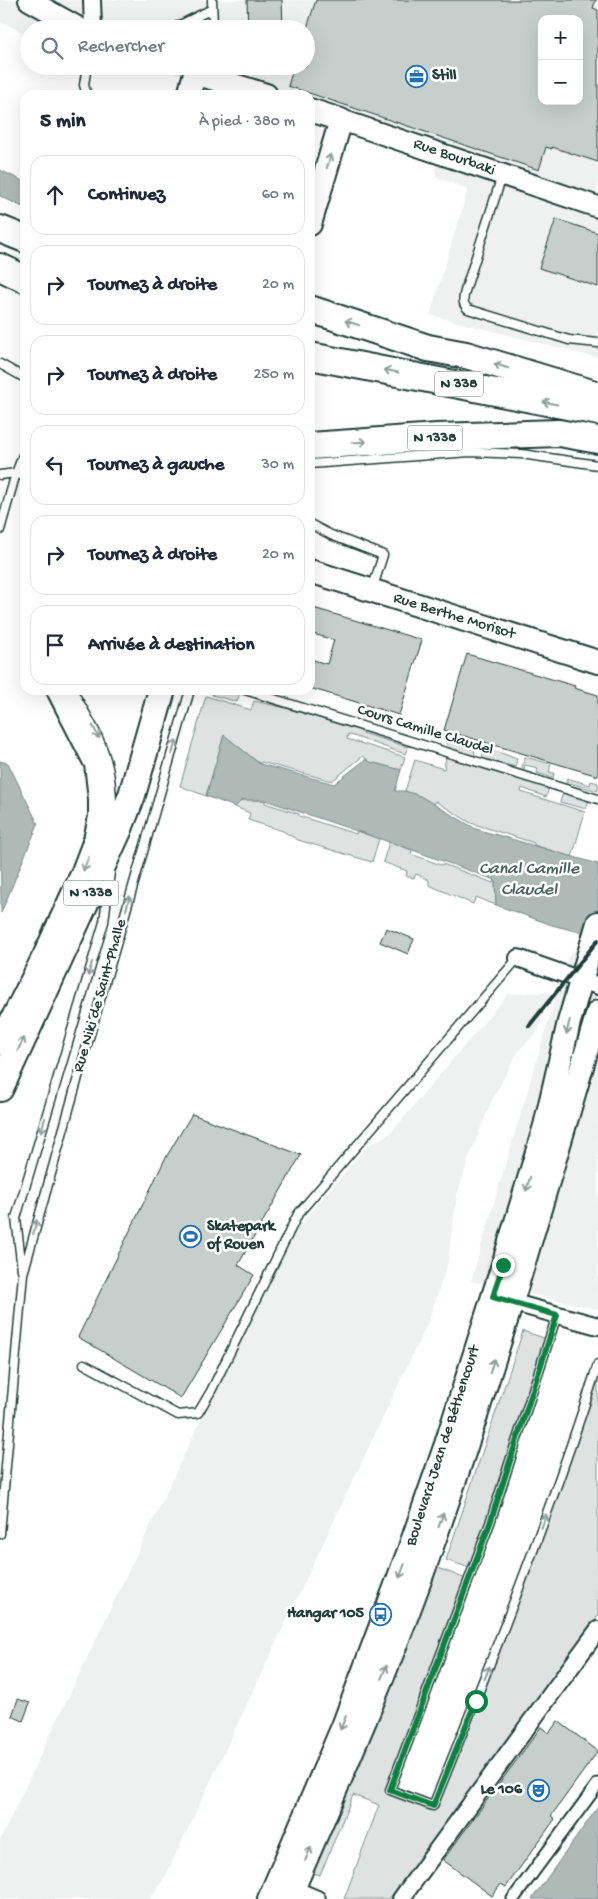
<!DOCTYPE html>
<html lang="fr">
<meta charset="utf-8">
<style>
body{margin:0;font-family:"Gochi Hand",sans-serif;background:#f6f6f7;color:#1f2937}
.controls{position:absolute;right:15px;top:15px;display:grid;overflow:hidden;border-radius:10px;box-shadow:0 5px 20px #0002}
.controls button{width:45px;height:45px;display:grid;place-items:center;padding:0;border:0;border-bottom:1px solid #e0e1e3;background:#fff;color:#1f2937;font:25px sans-serif}
.stop{position:absolute;width:15px;height:15px;margin:-11px;border:4px solid #0b8043;border-radius:50%;background:#fff}
.stop.end{background:#0b8043;border-color:#fff;box-shadow:0 1px 5px #0008}
.list{margin:0;padding:0;list-style:none}
h2{display:flex;justify-content:space-between;align-items:center;height:65px;margin:0;padding:0 20px;font-size:21px}
h2 small{font-size:16px;font-weight:400;color:#747a83}
.list li{display:grid;grid-template-columns:32px 1fr auto;gap:15px;align-items:center;box-sizing:border-box;height:80px;margin:0 10px 10px;padding:0 10px;border:1px solid #e0e1e3;border-radius:15px}
.list b{display:block;font-size:19px;white-space:nowrap}
.list em{font-size:16px;font-style:normal;color:#747a83}
.icon{flex:none;width:28px;height:28px;fill:none;stroke:currentColor;stroke-width:2;stroke-linecap:round;stroke-linejoin:round}
.map{position:relative;flex:none;width:598px;height:1899px;overflow:hidden}
.search{position:absolute;background:#fff;box-shadow:0 5px 20px #0002;left:20px;top:20px;width:295px;height:55px;display:flex;align-items:center;gap:12px;box-sizing:border-box;padding:0 18px;border-radius:28px;color:#747a83;font-size:19px}
.panel{position:absolute;background:#fff;box-shadow:0 5px 20px #0002;left:20px;top:90px;width:295px;height:605px;border-radius:15px}
.map>svg:first-child{display:block}
.built{fill:#eef1f0;fill-rule:evenodd}
.green{fill:#dee3e2;stroke:#7e908b}
.water{fill:#afbab7;stroke:#758883}
.building{fill:#c7cfcc;stroke:#1f3d34;fill-rule:evenodd}
.lines{fill:none;stroke-linecap:round;stroke-linejoin:round}
.service-casing{stroke:#1f3d34;stroke-width:11}
.pedestrian-casing{stroke:#1f3d34;stroke-width:15}
.minor-casing{stroke:#1f3d34;stroke-width:20}
.tertiary-casing{stroke:#1f3d34;stroke-width:24}
.secondary-casing{stroke:#1f3d34;stroke-width:26}
.trunk-casing{stroke:#1f3d34;stroke-width:30}
.service{stroke:#fff;stroke-width:8}
.pedestrian{stroke:#fff;stroke-width:11}
.minor{stroke:#fff;stroke-width:16}
.tertiary{stroke:#fff;stroke-width:20}
.secondary{stroke:#fff;stroke-width:22}
.trunk{stroke:#fff;stroke-width:26}
.rail{stroke:#1f3d34;stroke-width:4}
.oneway{stroke:#8f9e9a}
.route{stroke:#0b8043;stroke-width:6}
.labels{text-anchor:middle;dominant-baseline:central;stroke-width:5;stroke-linejoin:round;paint-order:stroke}
.shield{fill:#fff;stroke:#627771;stroke-width:1}
.shield-label{font-size:15px;font-weight:bold;fill:#1f3d34}
.poi-label{font-size:16px;font-weight:bold;fill:#1f3d34;stroke:#fff;text-anchor:start}
.street-label{font-size:16px;fill:#1f3d34;stroke:#fff}
.water-label{font-size:18px;font-style:italic;fill:#4a625b;stroke:#fff}
</style>
<div class="map">
<svg width="598" height="1899" viewBox="0 0 598 1899">
<rect width="100%" height="100%" fill="#fff"/>
<filter id="ink" filterUnits="userSpaceOnUse"><feTurbulence type="fractalNoise" baseFrequency=".02" numOctaves="2"/><feDisplacementMap in="SourceGraphic" scale="10" xChannelSelector="R" yChannelSelector="G"/><feConvolveMatrix kernelMatrix="1 2 1 2 8 2 1 2 1" color-interpolation-filters="sRGB"/></filter>
<g filter="url(#ink)">
<path class="built" d="M 0,0 L 598,0 L 598,358 L 430,315 L 468,189 L 436,177 L 435,159 L 310,118 L 310,95 L 241,95 L 154,66 L 306,66 L 306,29 L 29,29 L 29,36 L 0,21 ZM 542,19 L 579,19 L 579,101 L 542,101 Z
M 598,892 L 598,1309 L 471,1281 L 567,958 L 584,940 Z
M 550,992 L 538,1031 L 519,1050 L 491,1102 L 469,1158 L 457,1195 L 447,1266 L 428,1322 L 166,1875 L 150,1899 L 0,1899 L 0,1840 L 196,1430 L 297,1229 L 367,1146 L 391,1133 L 508,994 Z"/>
<path class="green" d="M 213,690 L 229,690 L 240,693 L 237,702 L 212,695 Z
M 206,696 L 251,710 L 254,701 L 286,708 L 359,730 L 362,733 L 408,747 L 405,754 L 348,734 L 347,739 L 405,757 L 401,770 L 370,762 L 363,756 L 332,781 L 261,762 L 260,764 L 224,735 L 206,796 L 180,786 Z
M 450,736 L 474,745 L 475,756 L 446,747 Z
M 485,747 L 517,759 L 515,767 L 482,758 Z
M 446,756 L 549,788 L 546,797 L 522,788 L 521,792 L 585,812 L 572,857 L 534,845 L 534,843 L 471,823 L 435,801 L 433,804 L 420,796 L 405,791 L 415,760 L 444,769 Z
M 525,757 L 551,764 L 549,772 L 554,773 L 553,778 L 537,773 L 538,768 L 525,765 L 524,769 L 522,768 Z
M 567,778 L 590,785 L 591,781 L 598,783 L 598,791 L 566,782 Z
M 563,793 L 589,800 L 586,809 L 560,802 Z
M 241,800 L 265,800 L 265,803 L 299,814 L 299,816 L 356,834 L 357,831 L 379,839 L 372,862 L 298,840 L 283,831 L 248,820 L 250,813 L 235,807 Z
M 389,842 L 412,850 L 411,854 L 441,865 L 443,864 L 493,883 L 495,880 L 496,905 L 476,897 L 473,904 L 429,885 L 429,880 L 416,874 L 414,878 L 406,876 L 407,871 L 383,862 Z
M 523,1331 L 547,1339 L 491,1513 L 470,1568 L 446,1560 Z
M 598,1378 L 598,1616 L 542,1692 L 545,1695 L 389,1899 L 344,1899 L 379,1805 L 353,1795 L 320,1875 L 310,1872 L 433,1566 L 466,1579 L 385,1791 L 435,1811 L 520,1595 Z"/>
<path class="water" d="M 0,170 L 25,182 L 25,208 L 0,196 Z
M 224,735 L 260,764 L 334,784 L 366,759 L 370,762 L 401,770 L 395,791 L 405,791 L 420,796 L 476,829 L 598,864 L 598,937 L 552,925 L 496,905 L 495,880 L 407,848 L 265,800 L 242,800 L 235,807 L 206,796 Z
M 0,761 L 8,763 L 38,824 L 1,913 Z
M 598,1807 L 598,1899 L 532,1899 Z"/>
<path class="building" d="M 247,0 L 282,0 L 283,29 L 248,29 Z
M 316,0 L 596,0 L 593,8 L 598,10 L 598,162 L 552,147 L 552,149 L 546,147 L 539,170 L 288,86 L 294,66 L 306,66 L 306,31 ZM 542,19 L 579,19 L 579,101 L 542,101 Z
M 556,219 L 598,233 L 598,287 L 539,268 Z
M 310,607 L 422,640 L 399,715 L 310,688 L 310,659 L 327,664 L 334,640 L 310,633 Z
M 467,654 L 575,686 L 574,688 L 598,695 L 598,776 L 444,730 Z
M 386,928 L 414,939 L 408,954 L 380,942 Z
M 192,1114 L 301,1155 L 238,1265 L 254,1275 L 181,1398 L 78,1337 L 165,1159 Z
M 18,1699 L 30,1703 L 23,1721 L 12,1716 Z
M 558,1721 L 598,1751 L 551,1816 L 555,1819 L 506,1887 L 501,1884 L 492,1896 L 443,1860 L 541,1727 L 549,1733 Z"/>
<g class="lines">
<defs>
<path id="service" d="M 212,0 L 213,24
M 172,29 L 212,9
M 87,95 L 84,85 L 87,66
M 502,176 L 465,291 C 463,298 462,304 468,309 L 569,340 L 598,343
M 0,364 L 25,378
M 310,464 L 470,452 L 521,454 L 598,465
M 0,475 L 16,473 L 25,477
M 310,524 L 331,535 L 383,555 L 372,590
M 0,530 L 16,473 L 25,450
M 72,690 C 100,738 114,761 112,818
M 245,690 L 598,799
M 22,1270 L 16,1218 L 104,922 L 110,872
M 557,1315 L 490,1523 L 390,1790 L 433,1806 C 492,1660 550,1514 598,1364
M 84,1364 L 178,1415 L 198,1413 L 211,1391 L 298,1214 L 518,958
M 0,1534 L 23,1274 L 89,1038 L 190,690"/>
<path id="pedestrian" d="M 513,1899 L 598,1784"/>
<path id="minor" d="M 92,0 L 93,29
M 518,958 L 598,986
M 503,1300 L 598,1326
M 293,1889 L 317,1899
M 401,1899 L 598,1630"/>
<path id="tertiary" d="M 29,0 L 81,29
M 341,120 L 598,207"/>
<path id="secondary" d="M 189,95 L 195,73 L 266,95
M 310,110 L 341,120 L 310,224
M 310,571 L 598,662
M 0,1043 L 45,954 L 82,874 L 95,840 L 100,817 L 100,799 L 96,764 L 58,690
M 269,1899 L 343,1726 L 408,1553 L 446,1444 L 503,1265 L 545,1126 L 569,1022 L 598,923
M 289,1899 C 337,1786 387,1674 428,1558 C 492,1378 544,1195 598,1012"/>
<path id="trunk" d="M 0,229 L 25,239
M 0,267 L 25,279
M 310,309 L 428,348 L 466,355 L 598,395
M 310,356 L 598,412
M 310,446 L 437,437 L 559,433 L 598,440
M 0,1088 L 118,831 L 132,795 L 162,690"/>
</defs>
<use href="#service" class="service-casing"/>
<use href="#pedestrian" class="pedestrian-casing"/>
<use href="#minor" class="minor-casing"/>
<use href="#tertiary" class="tertiary-casing"/>
<use href="#secondary" class="secondary-casing"/>
<use href="#trunk" class="trunk-casing"/>
<use href="#service" class="service"/>
<use href="#pedestrian" class="pedestrian"/>
<use href="#minor" class="minor"/>
<use href="#tertiary" class="tertiary"/>
<use href="#secondary" class="secondary"/>
<use href="#trunk" class="trunk"/>
<path class="rail" d="M 529,1026 L 598,940"/>
</g>
<defs><path id="oneway-shaft" d="M-6 0H5M1.5-3L5.5 0L1.5 3" fill="none" stroke-width="1.6" stroke-linecap="round" stroke-linejoin="round" transform="scale(1.25)"/></defs>
<g class="oneway">
<use href="#oneway-shaft" transform="translate(329 161) rotate(-73)"/>
<use href="#oneway-shaft" transform="translate(352 323) rotate(-162)"/>
<use href="#oneway-shaft" transform="translate(501 366) rotate(-162)"/>
<use href="#oneway-shaft" transform="translate(391 371) rotate(-169)"/>
<use href="#oneway-shaft" transform="translate(550 403) rotate(-169)"/>
<use href="#oneway-shaft" transform="translate(359 442) rotate(-3)"/>
<use href="#oneway-shaft" transform="translate(96 732) rotate(63)"/>
<use href="#oneway-shaft" transform="translate(174 747) rotate(-74)"/>
<use href="#oneway-shaft" transform="translate(86 864) rotate(111)"/>
<use href="#oneway-shaft" transform="translate(128 903) rotate(-74)"/>
<use href="#oneway-shaft" transform="translate(90 969) rotate(107)"/>
<use href="#oneway-shaft" transform="translate(568 1027) rotate(104)"/>
<use href="#oneway-shaft" transform="translate(21 1044) rotate(-64)"/>
<use href="#oneway-shaft" transform="translate(43 1125) rotate(107)"/>
<use href="#oneway-shaft" transform="translate(528 1184) rotate(107)"/>
<use href="#oneway-shaft" transform="translate(35 1227) rotate(-75)"/>
<use href="#oneway-shaft" transform="translate(492 1366) rotate(-73)"/>
<use href="#oneway-shaft" transform="translate(441 1520) rotate(-71)"/>
<use href="#oneway-shaft" transform="translate(544 1521) rotate(-70)"/>
<use href="#oneway-shaft" transform="translate(402 1571) rotate(111)"/>
<use href="#oneway-shaft" transform="translate(384 1672) rotate(-68)"/>
<use href="#oneway-shaft" transform="translate(487 1673) rotate(-68)"/>
<use href="#oneway-shaft" transform="translate(343 1723) rotate(112)"/>
<use href="#oneway-shaft" transform="translate(308 1854) rotate(-67)"/>
</g>
</g>
<g class="lines" filter="url(#ink)">
<path class="route" d="M 476,1701 L 433,1806 L 390,1790 L 490,1523 L 557,1315 L 493,1297 L 503,1265"/>
</g>
<defs>
<symbol id="office-ring" viewBox="-11 -11 22 22"><circle r="9.5" fill="#fff" stroke="#1f6fb2" stroke-width="1.5"/><path d="M-6-3h4V-5.5h4V-3h4V5H-6ZM-1-4.5V-3h2v-1.5ZM-6 0V1H6V0Z" fill="#1f6fb2"/></symbol>
<symbol id="stadium-ring" viewBox="-11 -11 22 22"><circle r="9.5" fill="#fff" stroke="#1f6fb2" stroke-width="1.5"/><path d="M0-5a6.5 5 0 1 0 0 10a6.5 5 0 1 0 0-10ZM-3.5-1.8h7v3.6h-7Z" fill="#1f6fb2"/></symbol>
<symbol id="bus-ring" viewBox="-11 -11 22 22"><circle r="9.5" fill="#fff" stroke="#1f6fb2" stroke-width="1.5"/><path d="M-5-6H5V4H4V6H2V4H-2V6H-4V4H-5ZM-3.5-4V0h7V-4ZM-3.5 1.2v1.5H-2V1.2ZM2 1.2v1.5H3.5V1.2Z" fill="#1f6fb2"/></symbol>
<symbol id="theatre-ring" viewBox="-11 -11 22 22"><circle r="9.5" fill="#fff" stroke="#1f6fb2" stroke-width="1.5"/><path d="M-5-5.5Q0-4 5-5.5V0Q5 5 0 6Q-5 5-5 0ZM-3.3-2.5H-1v1.5H-3.3ZM1-2.5H3.3v1.5H1ZM-2.8 1Q0 5.5 2.8 1Z" fill="#1f6fb2"/></symbol>
</defs>
<g fill-rule="evenodd">
<use href="#office-ring" x="404" y="64" width="25" height="25"/>
<use href="#stadium-ring" x="178" y="1224" width="25" height="25"/>
<use href="#bus-ring" x="368" y="1602" width="25" height="25"/>
<use href="#theatre-ring" x="526" y="1778" width="25" height="25"/>
</g>
<g class="labels">
<g class="shield">
<rect x="435" y="371.5" width="48" height="25" rx="4"/>
<rect x="407.5" y="425.5" width="55" height="25" rx="4"/>
<rect x="63.5" y="880.5" width="55" height="25" rx="4"/>
</g>
<g class="shield-label">
<text x="459" y="384">N 338</text>
<text x="435" y="438">N 1338</text>
<text x="91" y="893">N 1338</text>
</g>
<g class="poi-label">
<text x="432" y="76">Still</text>
<text x="207" y="1227">Skatepark<tspan x="207" dy="18">of Rouen</tspan></text>
<text x="364" y="1614" text-anchor="end">Hangar 105</text>
<text x="522" y="1790" text-anchor="end">Le 106</text>
</g>
<g class="street-label">
<text transform="translate(454 158) rotate(19)">Rue Bourbaki</text>
<text transform="translate(454 617) rotate(17)">Rue Berthe Morisot</text>
<text transform="translate(425 731) rotate(17)">Cours Camille Claudel</text>
<text transform="translate(101 996) rotate(-74)">Rue Niki de Saint-Phalle</text>
<text transform="translate(444 1446) rotate(-72)">Boulevard Jean de Béthencourt</text>
</g>
<g class="water-label">
<text x="529" y="869">Canal Camille<tspan x="529" dy="21">Claudel</tspan></text>
</g>
</g>
</svg>
<div class="controls">
<button>+</button>
<button>−</button>
</div>
<div class="stop" style="left:476px;top:1701px"></div>
<div class="stop end" style="left:503px;top:1265px"></div>
<div class="search"><svg class="icon" aria-label="search" viewBox="0 0 24 24"><circle cx="10" cy="10" r="6"/><path d="M15 15l6 6"/></svg>Rechercher</div>
<section class="panel">
<h2>5 min<small>À pied · 380 m</small></h2>
<ul class="list">
<li><svg class="icon" aria-label="ahead" viewBox="0 0 24 24"><path d="M12 20V5M6 11l6-6 6 6"/></svg><div><b>Continuez</b></div><em>60 m</em></li>
<li><svg class="icon" aria-label="right" viewBox="0 0 24 24"><path d="M7 20v-9h11M14 6l5 5-5 5"/></svg><div><b>Tournez à droite</b></div><em>20 m</em></li>
<li><svg class="icon" aria-label="right" viewBox="0 0 24 24"><path d="M7 20v-9h11M14 6l5 5-5 5"/></svg><div><b>Tournez à droite</b></div><em>250 m</em></li>
<li><svg class="icon" aria-label="left" viewBox="0 0 24 24"><path d="M17 20v-9H6M10 6l-5 5 5 5"/></svg><div><b>Tournez à gauche</b></div><em>30 m</em></li>
<li><svg class="icon" aria-label="right" viewBox="0 0 24 24"><path d="M7 20v-9h11M14 6l5 5-5 5"/></svg><div><b>Tournez à droite</b></div><em>20 m</em></li>
<li><svg class="icon" aria-label="arrive" viewBox="0 0 24 24"><path d="M6 21V4h12l-3 4 3 4H6"/></svg><div><b>Arrivée à destination</b></div></li>
</ul>
</section>
</div>
